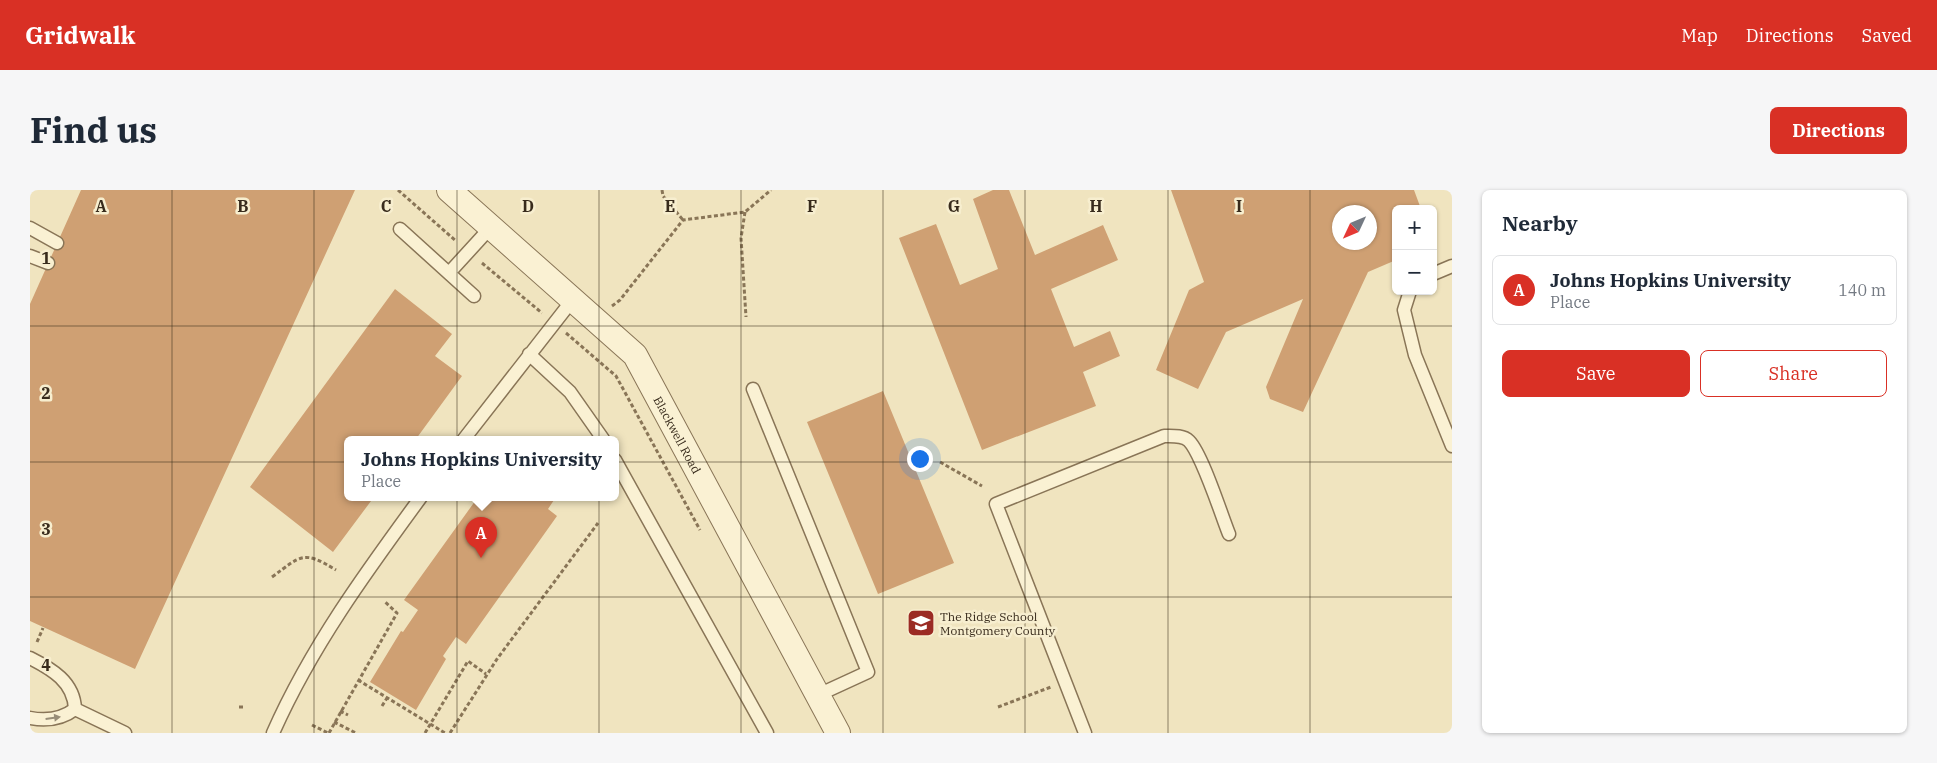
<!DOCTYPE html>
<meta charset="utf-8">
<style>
body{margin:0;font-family:"IBM Plex Serif",serif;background:#f6f6f7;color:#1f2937}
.controls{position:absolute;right:15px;top:15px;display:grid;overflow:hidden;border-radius:8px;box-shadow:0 1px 4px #0004}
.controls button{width:45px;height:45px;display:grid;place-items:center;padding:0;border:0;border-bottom:1px solid #e0e1e3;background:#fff;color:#1f2937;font:25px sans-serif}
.compass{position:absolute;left:1302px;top:15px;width:45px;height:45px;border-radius:50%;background:#fff;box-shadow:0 1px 4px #0004;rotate:226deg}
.you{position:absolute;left:889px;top:268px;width:18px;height:18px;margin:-12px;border:4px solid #fff;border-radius:50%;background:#1a73e8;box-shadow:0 0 0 8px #1a73e833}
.badge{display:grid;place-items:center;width:32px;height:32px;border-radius:50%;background:#d93025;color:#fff;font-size:16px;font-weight:700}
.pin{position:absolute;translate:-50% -41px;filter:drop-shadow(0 1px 2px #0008)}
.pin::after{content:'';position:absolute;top:26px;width:18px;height:15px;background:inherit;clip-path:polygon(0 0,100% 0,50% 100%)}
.popup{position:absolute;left:314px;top:246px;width:275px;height:65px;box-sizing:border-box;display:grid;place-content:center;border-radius:8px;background:#fff;filter:drop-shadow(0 1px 4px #0005);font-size:16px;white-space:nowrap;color:#747a83}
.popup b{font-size:19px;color:#1f2937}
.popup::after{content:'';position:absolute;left:50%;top:100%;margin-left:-10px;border:10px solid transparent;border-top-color:#fff}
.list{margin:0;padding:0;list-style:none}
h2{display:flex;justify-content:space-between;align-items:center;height:65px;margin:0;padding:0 20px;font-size:21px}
h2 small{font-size:16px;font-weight:400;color:#747a83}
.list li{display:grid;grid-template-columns:32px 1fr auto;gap:15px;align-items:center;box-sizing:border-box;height:70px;margin:0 10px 10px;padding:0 10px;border:1px solid #e0e1e3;border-radius:8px}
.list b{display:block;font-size:19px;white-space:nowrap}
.list p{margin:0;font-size:16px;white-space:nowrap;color:#747a83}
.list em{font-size:16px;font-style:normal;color:#747a83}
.actions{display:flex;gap:10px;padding:15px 20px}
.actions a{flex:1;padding:11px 0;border:1px solid #d93025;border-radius:8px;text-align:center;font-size:18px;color:#d93025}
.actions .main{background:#d93025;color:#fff}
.map{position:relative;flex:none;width:1422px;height:543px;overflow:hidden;border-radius:8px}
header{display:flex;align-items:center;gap:30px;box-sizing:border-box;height:70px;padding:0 25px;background:#d93025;color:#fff}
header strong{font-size:24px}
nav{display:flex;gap:28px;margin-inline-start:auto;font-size:18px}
.intro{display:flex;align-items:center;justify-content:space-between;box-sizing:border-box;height:120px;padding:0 30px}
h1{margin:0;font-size:35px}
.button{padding:12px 22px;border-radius:8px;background:#d93025;color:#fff;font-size:18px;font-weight:700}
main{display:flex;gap:30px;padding:0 30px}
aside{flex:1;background:#fff;border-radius:8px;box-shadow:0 1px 4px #0004}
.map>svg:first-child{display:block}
.building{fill:#cfa073;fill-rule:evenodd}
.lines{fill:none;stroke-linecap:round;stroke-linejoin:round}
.lane-casing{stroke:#897557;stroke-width:15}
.street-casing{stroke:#897557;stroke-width:26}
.path{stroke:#897557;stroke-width:3;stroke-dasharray:4 2.5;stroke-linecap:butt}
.lane{stroke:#faf1d3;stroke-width:12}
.street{stroke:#faf1d3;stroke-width:24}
.oneway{fill:#998e78}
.grid{fill:none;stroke:#382b1c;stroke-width:1;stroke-opacity:0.55}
.labels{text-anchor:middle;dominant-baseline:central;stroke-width:5;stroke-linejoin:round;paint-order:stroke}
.street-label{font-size:12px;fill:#382b1c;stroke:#f7eecf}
.poi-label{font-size:12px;fill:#382b1c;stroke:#f7eecf;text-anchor:start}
.grid-label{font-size:16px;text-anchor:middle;font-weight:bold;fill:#382b1c;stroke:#f7eecf;stroke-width:5;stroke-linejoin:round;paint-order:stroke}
</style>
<header>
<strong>Gridwalk</strong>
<nav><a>Map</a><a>Directions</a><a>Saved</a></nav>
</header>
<div class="intro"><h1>Find us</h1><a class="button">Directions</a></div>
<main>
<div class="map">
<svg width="1422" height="543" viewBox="0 0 1422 543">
<rect width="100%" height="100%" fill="#f0e4bf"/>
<path class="building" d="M 51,0 L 325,0 L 105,479 L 0,431 L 0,114 Z
M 963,0 L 979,0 L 1005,65 L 1073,35 L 1088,70 L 1021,99 L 1044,157 L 1080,141 L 1090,166 L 1053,182 L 1066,216 L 952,260 L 869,48 L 906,34 L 930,95 L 968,79 L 943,9 Z
M 1141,0 L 1384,0 L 1391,19 L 1366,19 L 1366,70 L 1338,82 L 1273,222 L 1240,209 L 1236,197 L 1273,109 L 1196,142 L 1168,199 L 1126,180 L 1159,100 L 1174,92 ZM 1310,22 L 1340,22 L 1340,52 L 1310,52 Z
M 365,99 L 422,144 L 405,166 L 432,186 L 386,249 L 317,249 L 317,307 L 344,307 L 303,362 L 220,297 Z
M 853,201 L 924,373 L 848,404 L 777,232 Z
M 448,307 L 526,307 L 518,319 L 527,326 L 436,454 L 426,447 L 413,466 L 416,469 L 386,520 L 340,492 L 371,441 L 373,442 L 388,420 L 374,410 Z"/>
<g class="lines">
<defs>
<path id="lane" d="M 0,38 L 27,53
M 370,39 L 444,106
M 0,66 L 18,73
M 419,83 L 461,37
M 1403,84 L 1422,76
M 1380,101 L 1374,120 L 1385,165 L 1422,256
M 499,164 L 540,202 L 573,249
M 723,199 L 838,482 L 788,505
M 434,249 L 544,108
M 585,270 L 737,543
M 0,468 C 22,479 44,492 45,519
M 45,519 L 95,543
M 0,528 C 16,531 32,529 45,519
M 243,543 C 281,457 336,382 391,307
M 1055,543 L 966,314 L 1134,246 C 1142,246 1153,245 1159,251 C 1172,264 1191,324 1199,344"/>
<g id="street">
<path id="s1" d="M 419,0 L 605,165 L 808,543"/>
</g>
</defs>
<use href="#lane" class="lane-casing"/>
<use href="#street" class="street-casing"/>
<path class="path" d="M 368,0 L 426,51
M 632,0 L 633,6 L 653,30
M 715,22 L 711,48 L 716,127
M 452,73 L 512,123
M 582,116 L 590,110 L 653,30 L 715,22 L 741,0
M 536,143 L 586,186 L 670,340
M 910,272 L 952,296
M 242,387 C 272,365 273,360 306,380
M 7,452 L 13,438
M 328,490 L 415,543
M 352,516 L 357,508
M 209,517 L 213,517
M 968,517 L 1021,497
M 310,521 L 318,525
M 304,532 L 326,543
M 282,535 L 298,543
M 299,543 L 367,423 L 354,411
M 395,543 L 438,471 L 456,484
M 420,543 L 467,469 L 568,333"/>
<use href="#lane" class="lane"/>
<use href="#street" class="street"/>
</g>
<defs><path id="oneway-solid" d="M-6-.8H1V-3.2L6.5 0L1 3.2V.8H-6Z" transform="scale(1.25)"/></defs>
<use class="oneway" href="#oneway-solid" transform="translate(23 528) rotate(-8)"/>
<path class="grid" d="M 142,0 L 142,543M 284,0 L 284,543M 427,0 L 427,543M 569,0 L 569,543M 711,0 L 711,543M 853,0 L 853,543M 995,0 L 995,543M 1138,0 L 1138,543M 1280,0 L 1280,543M 0,136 L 1422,136M 0,272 L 1422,272M 0,407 L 1422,407"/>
<defs>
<symbol id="school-square" viewBox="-11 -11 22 22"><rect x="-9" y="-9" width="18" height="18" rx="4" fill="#9b2b24" stroke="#f7eecf"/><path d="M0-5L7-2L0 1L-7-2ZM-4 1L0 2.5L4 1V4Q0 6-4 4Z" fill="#fff"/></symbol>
</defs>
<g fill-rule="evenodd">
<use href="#school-square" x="875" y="417" width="32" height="32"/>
</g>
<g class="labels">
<g class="street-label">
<text stroke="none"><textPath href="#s1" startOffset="339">Blackwell Road</textPath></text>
</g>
<g class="poi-label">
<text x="910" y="426">The Ridge School<tspan x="910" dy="14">Montgomery County</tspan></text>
</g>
</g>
<g class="grid-label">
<text x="71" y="22">A</text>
<text x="213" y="22">B</text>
<text x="356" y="22">C</text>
<text x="498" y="22">D</text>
<text x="640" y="22">E</text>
<text x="782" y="22">F</text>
<text x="924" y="22">G</text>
<text x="1066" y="22">H</text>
<text x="1209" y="22">I</text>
<text x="16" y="74">1</text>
<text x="16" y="209">2</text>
<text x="16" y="345">3</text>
<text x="16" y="481">4</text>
</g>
</svg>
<div class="controls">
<button>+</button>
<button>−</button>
</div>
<svg class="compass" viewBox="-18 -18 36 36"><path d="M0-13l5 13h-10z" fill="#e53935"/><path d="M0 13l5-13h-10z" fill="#747a83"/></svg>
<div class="you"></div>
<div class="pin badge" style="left:451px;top:368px">A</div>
<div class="popup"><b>Johns Hopkins University</b>Place</div>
</div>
<aside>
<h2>Nearby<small></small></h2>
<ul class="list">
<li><span class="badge">A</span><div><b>Johns Hopkins University</b><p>Place</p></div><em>140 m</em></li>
</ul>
<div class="actions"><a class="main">Save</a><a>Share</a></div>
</aside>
</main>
